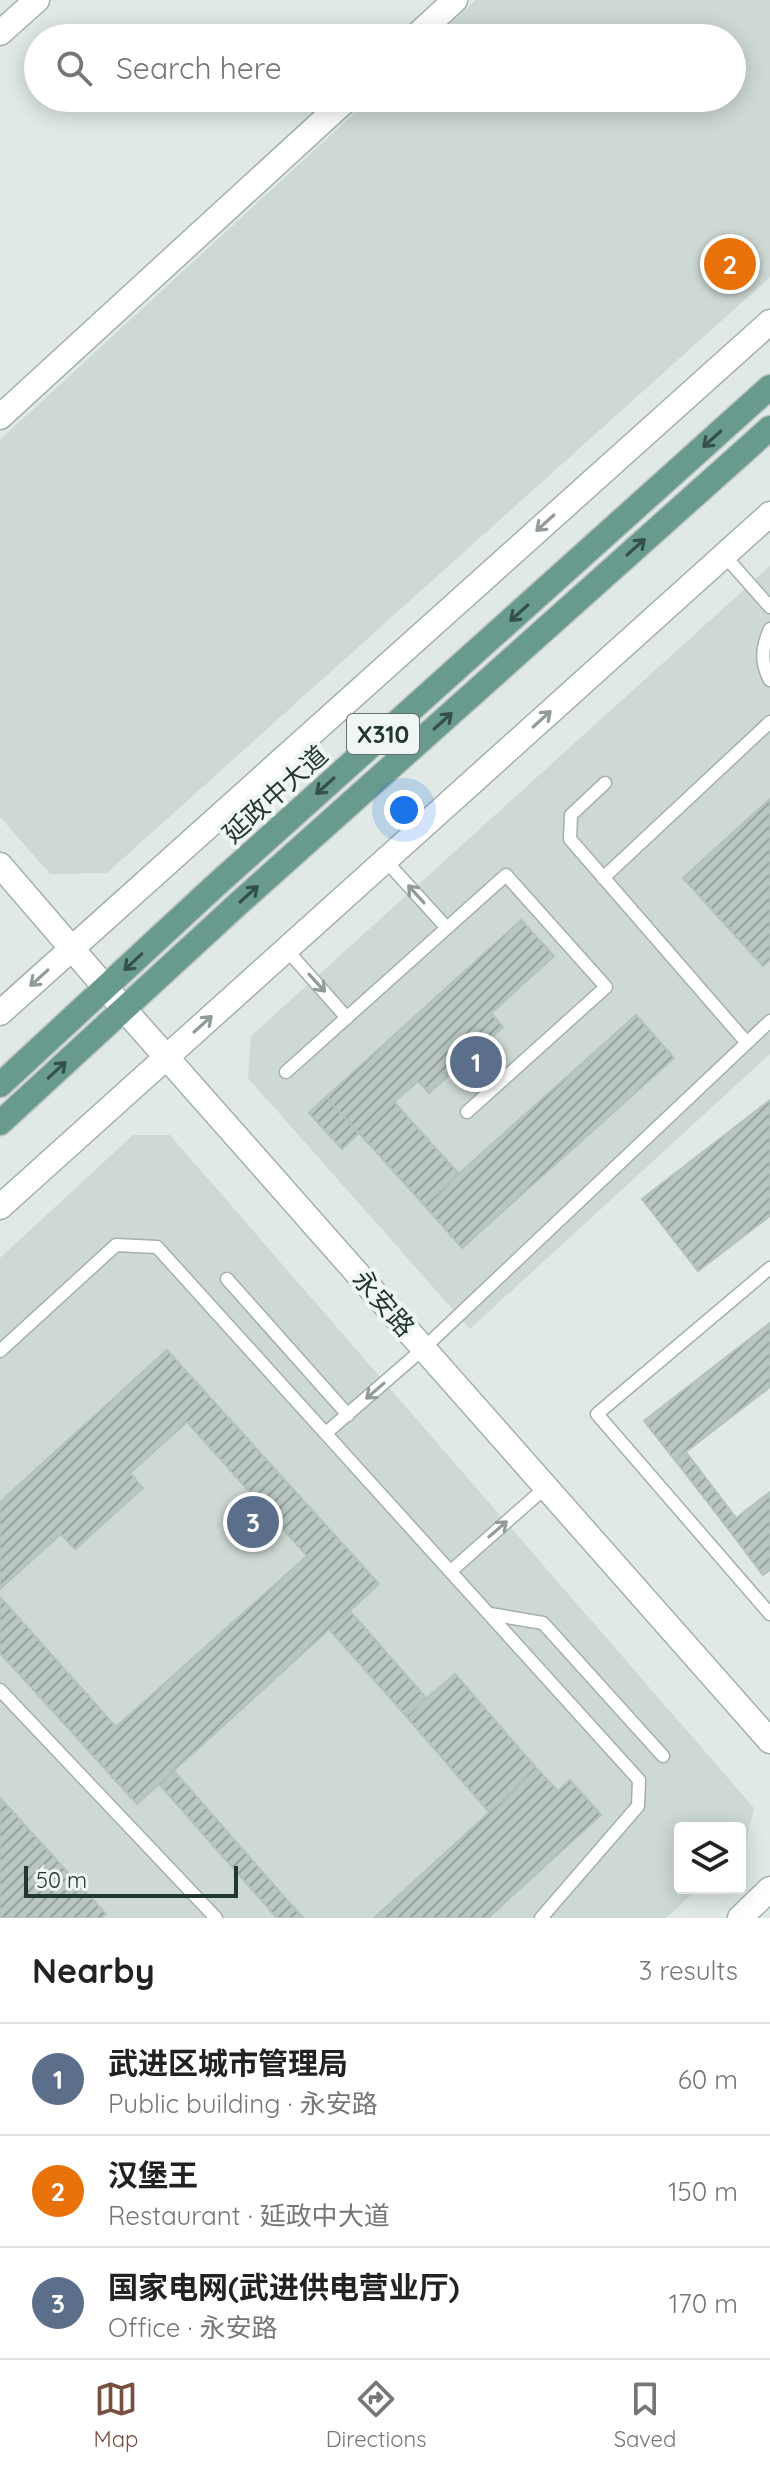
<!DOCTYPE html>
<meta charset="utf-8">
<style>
body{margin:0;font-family:Quicksand,"Noto Sans SC",sans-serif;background:#f6f6f6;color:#222}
.controls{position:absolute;right:24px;bottom:24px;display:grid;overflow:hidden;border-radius:8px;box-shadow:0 4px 20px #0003}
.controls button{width:72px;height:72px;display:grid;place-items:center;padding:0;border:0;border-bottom:2px solid #e0e0e0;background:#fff;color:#222;font:40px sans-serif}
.scale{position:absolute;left:24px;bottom:20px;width:214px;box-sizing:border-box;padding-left:8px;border:4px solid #233732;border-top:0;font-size:22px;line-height:28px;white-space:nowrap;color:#233732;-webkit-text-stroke:6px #f0f6f3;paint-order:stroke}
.you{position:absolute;left:404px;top:810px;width:28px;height:28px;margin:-20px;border:6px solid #fff;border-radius:50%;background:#1a73e8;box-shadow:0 0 0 12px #1a73e833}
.badge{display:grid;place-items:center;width:52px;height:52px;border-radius:50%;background:#784f40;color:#fff;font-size:26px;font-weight:700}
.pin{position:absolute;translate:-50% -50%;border:4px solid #fff;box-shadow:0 2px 8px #0006}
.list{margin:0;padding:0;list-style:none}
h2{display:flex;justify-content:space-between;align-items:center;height:104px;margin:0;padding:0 32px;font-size:34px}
h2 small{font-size:26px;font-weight:400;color:#767676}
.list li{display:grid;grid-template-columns:52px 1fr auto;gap:24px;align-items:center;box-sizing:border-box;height:112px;padding:0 32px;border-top:2px solid #e0e0e0}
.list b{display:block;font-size:30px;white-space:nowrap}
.list p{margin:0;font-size:26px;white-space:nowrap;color:#767676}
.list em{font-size:26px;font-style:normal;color:#767676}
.icon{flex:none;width:44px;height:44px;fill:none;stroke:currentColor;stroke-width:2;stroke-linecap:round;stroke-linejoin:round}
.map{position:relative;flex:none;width:770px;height:1918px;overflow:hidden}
.search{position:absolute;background:#fff;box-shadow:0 4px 20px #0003;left:24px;right:24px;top:24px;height:88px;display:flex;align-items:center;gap:20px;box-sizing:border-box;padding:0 28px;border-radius:44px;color:#767676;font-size:30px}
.sheet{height:440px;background:#fff}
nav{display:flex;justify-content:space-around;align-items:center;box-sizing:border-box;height:112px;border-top:2px solid #e0e0e0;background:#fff;font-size:22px;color:#767676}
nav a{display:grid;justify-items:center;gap:4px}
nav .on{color:#784f40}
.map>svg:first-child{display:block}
.built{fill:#ced9d4}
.building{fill:url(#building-hatch);stroke:#b3c2bc;stroke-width:2}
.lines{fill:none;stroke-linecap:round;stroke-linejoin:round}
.service-casing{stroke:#a4b0ac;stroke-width:15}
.minor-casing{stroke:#a4b0ac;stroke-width:27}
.tertiary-casing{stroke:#a4b0ac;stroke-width:27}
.primary-casing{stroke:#bdc3c2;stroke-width:27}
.service{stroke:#fff;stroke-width:12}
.minor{stroke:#fff;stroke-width:24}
.tertiary{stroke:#fff;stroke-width:24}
.primary{stroke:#699a8e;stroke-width:24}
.oneway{stroke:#345049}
.oneway2{stroke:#919b98}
.labels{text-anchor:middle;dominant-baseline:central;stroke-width:8;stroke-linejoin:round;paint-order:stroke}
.shield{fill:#f0f6f3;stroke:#60706c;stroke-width:2}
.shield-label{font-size:24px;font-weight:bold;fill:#233732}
.street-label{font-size:26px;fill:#233732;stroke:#f0f6f3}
</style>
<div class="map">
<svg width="770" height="1918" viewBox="0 0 770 1918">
<defs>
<pattern id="building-hatch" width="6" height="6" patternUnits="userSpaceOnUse" patternTransform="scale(2)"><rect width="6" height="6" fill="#b9c6c1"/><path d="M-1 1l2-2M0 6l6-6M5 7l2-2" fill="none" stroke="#96a29d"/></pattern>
</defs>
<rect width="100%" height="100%" fill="#e0e9e5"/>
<path class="built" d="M 476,0 L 770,0 L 770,277 L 107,873 L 50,874 L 0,817 L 0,440 L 371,98 L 732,98 L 732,38 L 435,38 Z
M 770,566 L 770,1054 L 470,1329 L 248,1078 L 251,1036 Z
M 133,1135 L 170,1135 L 754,1808 L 745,1847 L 740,1851 L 740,1828 L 680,1828 L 680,1888 L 699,1888 L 666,1918 L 0,1918 L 0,1258 Z"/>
<path class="building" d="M 770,799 L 770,960 L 763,966 L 683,878 Z
M 521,920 L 554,956 L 491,1013 L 503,1027 L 429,1093 L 418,1081 L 359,1133 L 326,1097 Z
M 636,1015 L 674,1058 L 462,1248 L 424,1205 Z
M 326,1097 L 359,1133 L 342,1149 L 309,1113 Z
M 770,1100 L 770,1216 L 698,1271 L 642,1199 Z
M 394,1102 L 459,1174 L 424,1205 L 359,1133 Z
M 770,1323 L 770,1387 L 675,1460 L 644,1421 Z
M 167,1350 L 379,1584 L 137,1804 L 0,1653 L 0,1597 L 116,1727 L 307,1556 L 187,1422 L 130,1473 L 143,1488 L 75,1549 L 61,1534 L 0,1589 L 0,1502 Z
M 686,1452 L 736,1518 L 726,1526 L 675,1460 Z
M 770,1492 L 770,1570 L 763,1575 L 726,1526 Z
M 349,1610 L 426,1698 L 406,1716 L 329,1629 Z
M 455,1674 L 537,1769 L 489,1812 L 406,1716 Z
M 537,1769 L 558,1791 L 570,1780 L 601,1815 L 488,1918 L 374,1918 Z
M 174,1771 L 303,1918 L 277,1918 L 159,1784 Z
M 0,1798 L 106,1914 L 102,1918 L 0,1918 Z"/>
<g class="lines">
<defs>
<path id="service" d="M 724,555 L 770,607
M 770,629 C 762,647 760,662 770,680
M 605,783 L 571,815 L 570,839 L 747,1043
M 385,860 L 447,928
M 603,878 L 770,722
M 286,949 L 347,1018
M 286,1072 L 506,875 L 606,987 L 467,1112
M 770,1268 L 597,1414 L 770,1614
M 227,1279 L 348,1415
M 0,1351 L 116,1245 L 157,1247 L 639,1780 L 638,1806 L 541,1918
M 326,1433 L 424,1348 L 770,1021
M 451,1571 L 546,1487
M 490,1614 L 543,1623 L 663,1756
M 0,1690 L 216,1918"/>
<path id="minor" d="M 0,33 L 37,0
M 414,38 L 455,0
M 0,417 L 348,98"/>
<path id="tertiary" d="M 0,865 L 123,1008 L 770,1741
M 0,1013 L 770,322
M 0,1207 L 770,514
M 740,1918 L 770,1889"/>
<path id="primary" d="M 0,1085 L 216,885 L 770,387
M 0,1123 L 239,903 L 770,428"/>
</defs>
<use href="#service" class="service-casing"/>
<use href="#minor" class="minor-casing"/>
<use href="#tertiary" class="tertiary-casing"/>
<use href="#primary" class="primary-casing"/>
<use href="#service" class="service"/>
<use href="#minor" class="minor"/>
<use href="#tertiary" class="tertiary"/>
<use href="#primary" class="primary"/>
</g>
<defs><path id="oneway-shaft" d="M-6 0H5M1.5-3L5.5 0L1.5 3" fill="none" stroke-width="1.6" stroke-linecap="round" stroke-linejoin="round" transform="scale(2)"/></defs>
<g class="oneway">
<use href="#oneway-shaft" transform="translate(712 439) rotate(138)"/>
<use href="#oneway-shaft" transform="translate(636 547) rotate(-42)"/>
<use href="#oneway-shaft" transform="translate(519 613) rotate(138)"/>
<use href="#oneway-shaft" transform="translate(443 721) rotate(-42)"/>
<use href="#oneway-shaft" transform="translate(325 786) rotate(138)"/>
<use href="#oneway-shaft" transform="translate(249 894) rotate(-42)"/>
<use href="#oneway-shaft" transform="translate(133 962) rotate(137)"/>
<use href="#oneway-shaft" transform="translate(57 1070) rotate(-43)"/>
</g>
<g class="oneway2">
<use href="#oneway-shaft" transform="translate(545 523) rotate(138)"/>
<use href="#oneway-shaft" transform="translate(542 719) rotate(-42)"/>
<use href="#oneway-shaft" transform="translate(416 894) rotate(-132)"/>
<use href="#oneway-shaft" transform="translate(39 978) rotate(138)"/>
<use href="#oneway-shaft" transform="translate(317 983) rotate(48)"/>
<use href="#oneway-shaft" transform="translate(203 1024) rotate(-42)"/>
<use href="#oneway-shaft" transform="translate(375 1391) rotate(139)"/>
<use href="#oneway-shaft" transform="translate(498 1529) rotate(-41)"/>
</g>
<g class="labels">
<rect class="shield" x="347" y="714" width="72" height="40" rx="6"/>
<g class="shield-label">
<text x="383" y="734">X310</text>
</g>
<g class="street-label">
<text transform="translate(275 794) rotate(-42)">延政中大道</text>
<text transform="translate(384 1303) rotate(49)">永安路</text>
</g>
</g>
</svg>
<div class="controls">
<button><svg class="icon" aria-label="layers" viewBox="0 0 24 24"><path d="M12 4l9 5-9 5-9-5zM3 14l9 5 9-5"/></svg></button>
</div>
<div class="scale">50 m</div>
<div class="you"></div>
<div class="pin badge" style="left:476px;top:1062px;background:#5c6f8a">1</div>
<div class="pin badge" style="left:730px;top:264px;background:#e8710a">2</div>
<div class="pin badge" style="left:253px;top:1522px;background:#5c6f8a">3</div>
<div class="search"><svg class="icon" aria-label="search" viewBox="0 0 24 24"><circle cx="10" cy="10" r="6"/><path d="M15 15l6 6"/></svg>Search here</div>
</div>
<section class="sheet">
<h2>Nearby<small>3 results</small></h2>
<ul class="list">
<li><span class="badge" style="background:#5c6f8a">1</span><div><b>武进区城市管理局</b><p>Public building · 永安路</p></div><em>60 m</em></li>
<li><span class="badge" style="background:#e8710a">2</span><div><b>汉堡王</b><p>Restaurant · 延政中大道</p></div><em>150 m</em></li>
<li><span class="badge" style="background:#5c6f8a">3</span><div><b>国家电网(武进供电营业厅)</b><p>Office · 永安路</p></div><em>170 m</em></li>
</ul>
</section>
<nav>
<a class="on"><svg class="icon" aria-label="map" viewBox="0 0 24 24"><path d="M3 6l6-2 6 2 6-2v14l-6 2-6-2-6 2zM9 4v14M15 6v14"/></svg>Map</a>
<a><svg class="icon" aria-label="directions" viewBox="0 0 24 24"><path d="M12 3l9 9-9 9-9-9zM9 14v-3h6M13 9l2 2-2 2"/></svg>Directions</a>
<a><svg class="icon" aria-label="saved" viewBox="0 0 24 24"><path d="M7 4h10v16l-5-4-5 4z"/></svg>Saved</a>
</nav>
